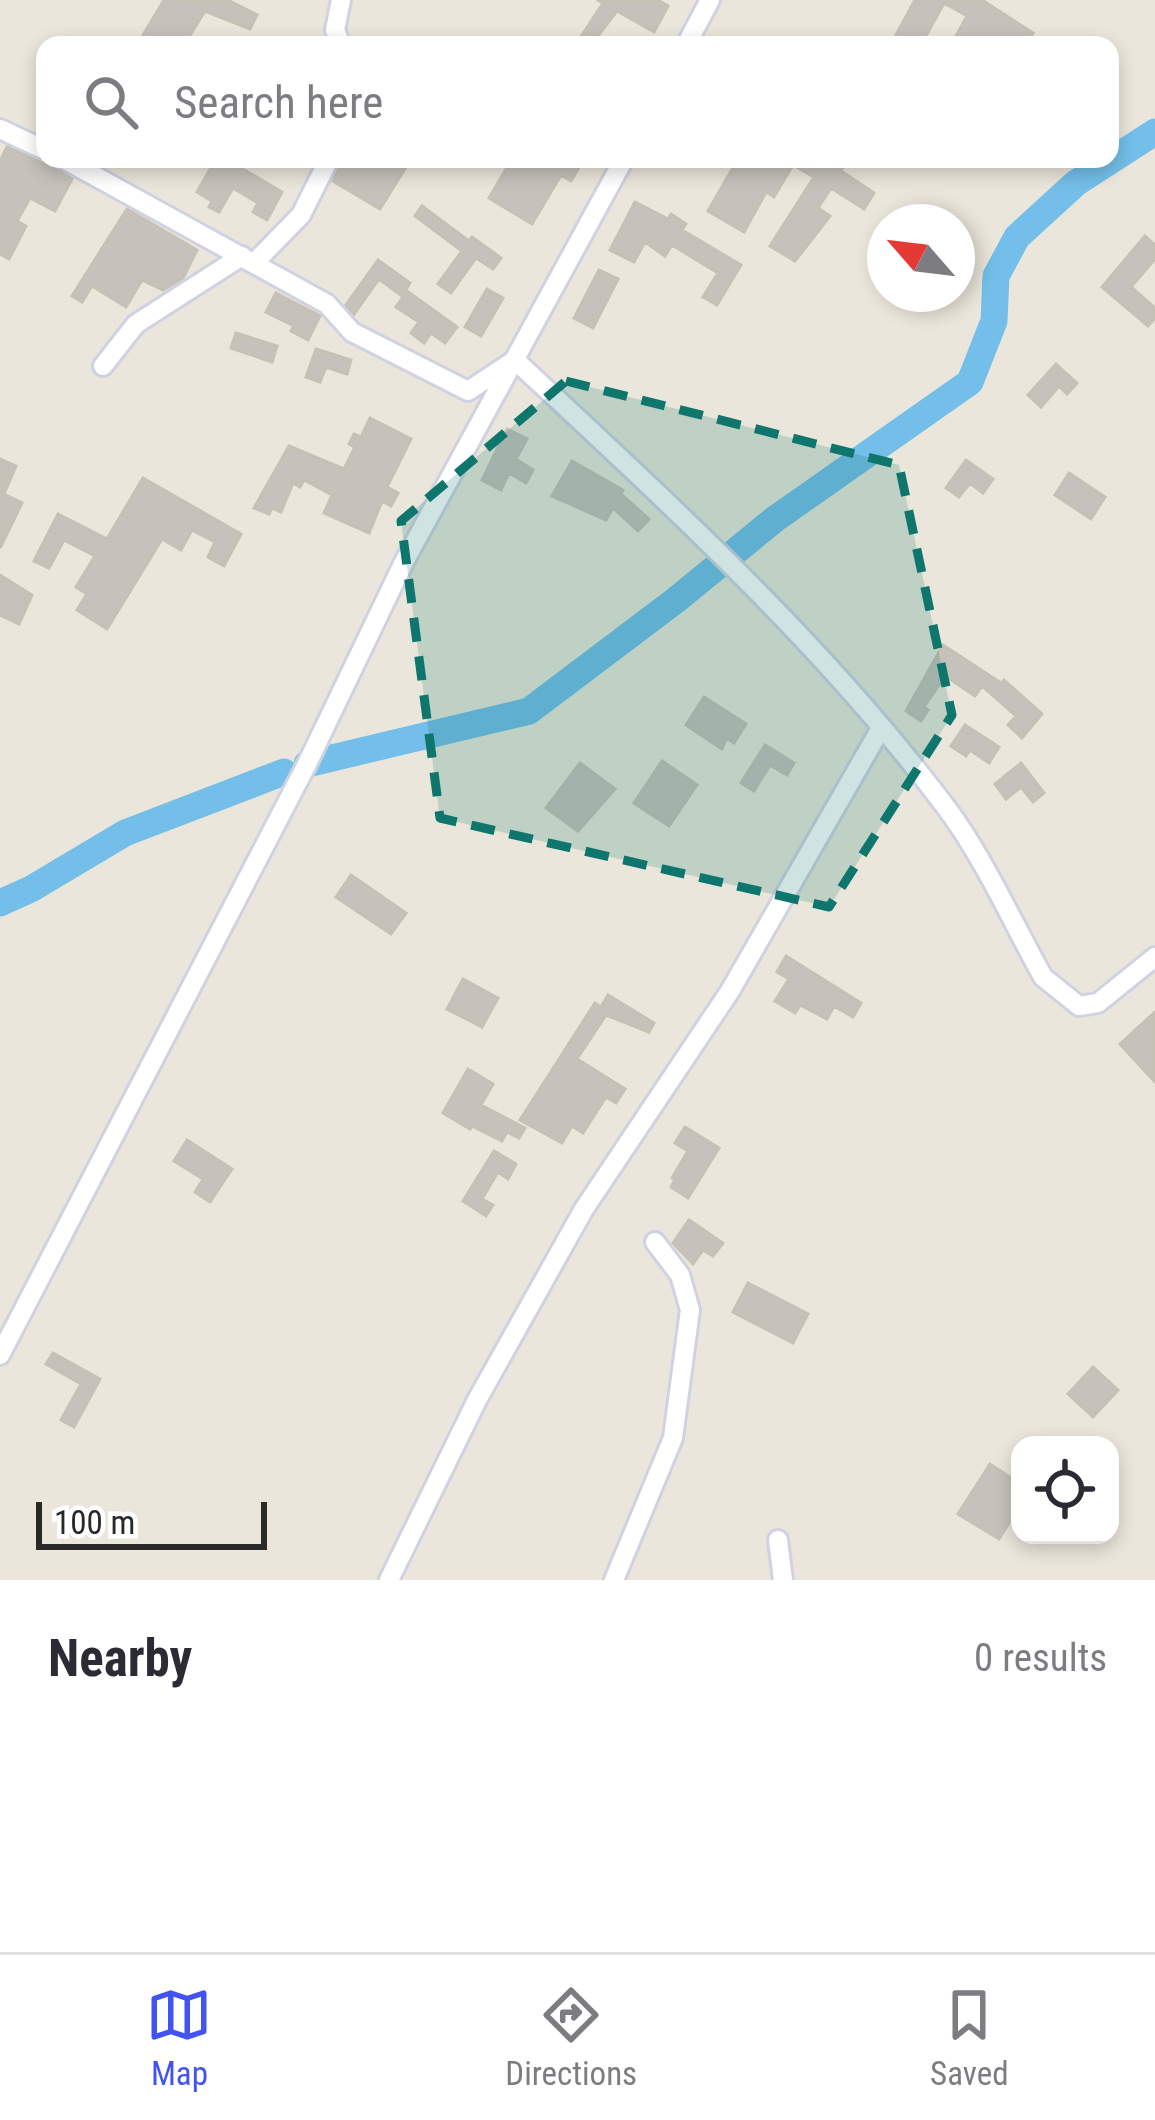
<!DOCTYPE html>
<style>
body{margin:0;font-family:"Roboto Condensed",sans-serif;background:#f7f7f7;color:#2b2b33}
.controls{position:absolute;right:36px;bottom:36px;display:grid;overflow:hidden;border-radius:24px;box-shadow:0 6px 18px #0003}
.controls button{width:108px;height:108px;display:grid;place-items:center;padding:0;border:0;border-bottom:3px solid #e1e1e2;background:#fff;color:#2b2b33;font:60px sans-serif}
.compass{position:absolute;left:867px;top:204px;width:108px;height:108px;border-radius:50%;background:#fff;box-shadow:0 6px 18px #0003;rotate:298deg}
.scale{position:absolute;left:36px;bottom:30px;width:231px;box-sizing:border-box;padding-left:12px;border:6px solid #292929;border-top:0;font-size:33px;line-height:42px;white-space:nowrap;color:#292929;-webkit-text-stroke:9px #fff;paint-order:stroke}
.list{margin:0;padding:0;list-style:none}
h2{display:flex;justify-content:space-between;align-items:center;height:156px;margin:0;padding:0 48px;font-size:51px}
h2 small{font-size:39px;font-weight:400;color:#7c7c81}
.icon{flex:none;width:66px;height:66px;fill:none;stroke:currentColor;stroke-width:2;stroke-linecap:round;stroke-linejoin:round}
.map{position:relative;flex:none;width:1155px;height:1580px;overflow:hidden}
.search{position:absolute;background:#fff;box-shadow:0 6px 18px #0003;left:36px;right:36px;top:36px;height:132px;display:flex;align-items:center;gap:30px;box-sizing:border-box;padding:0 42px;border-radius:24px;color:#7c7c81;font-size:45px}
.sheet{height:372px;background:#fff}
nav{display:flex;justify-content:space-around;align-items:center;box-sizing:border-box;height:168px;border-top:3px solid #e1e1e2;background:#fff;font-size:33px;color:#7c7c81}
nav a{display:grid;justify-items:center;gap:6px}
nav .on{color:#4253f1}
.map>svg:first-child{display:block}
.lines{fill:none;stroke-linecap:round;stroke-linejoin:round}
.river{stroke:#73bfe9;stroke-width:27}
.building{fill:#c6c2bb;stroke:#c6c1b5;stroke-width:3}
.street-casing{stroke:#d1d2e1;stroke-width:24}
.street{stroke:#fff;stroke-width:18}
.marked{fill:#0f766e;fill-opacity:0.2;stroke:#0f766e;stroke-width:9;stroke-dasharray:24 15;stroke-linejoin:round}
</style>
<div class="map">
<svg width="1155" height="1580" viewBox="0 0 1155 1580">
<rect width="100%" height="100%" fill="#ebe6db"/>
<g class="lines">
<path class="river" d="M 307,764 L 529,711 L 676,600 L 775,519 L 970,382 L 994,321 L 996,276 L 1017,237 L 1076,183 L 1155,132
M 0,903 L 31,889 L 125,833 L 284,772"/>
</g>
<path class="building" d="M 164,0 L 228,0 L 257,15 L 250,29 L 205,11 L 184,45 L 137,45 Z
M 597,0 L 658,0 L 668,6 L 654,32 L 617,11 L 591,45 L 580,38 L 603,3 Z
M 915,0 L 982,0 L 1033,33 L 1025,45 L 1011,36 L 1006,45 L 968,45 L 955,38 L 967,16 L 944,3 L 921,45 L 913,45 L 896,35 Z
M 7,147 L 47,163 L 72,179 L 55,211 L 30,198 L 17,221 L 26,226 L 9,259 L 0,254 L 0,161 Z
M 216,159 L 226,159 L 282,192 L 267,220 L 253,212 L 258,203 L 233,188 L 219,212 L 209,207 L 212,201 L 197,192 Z
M 342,159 L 392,159 L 406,167 L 380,209 L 333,181 Z
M 512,159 L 584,159 L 571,181 L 561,175 L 532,224 L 489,198 Z
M 738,159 L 849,159 L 841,171 L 874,193 L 864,209 L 831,188 L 818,208 L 830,216 L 795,261 L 770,246 L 814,177 L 793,165 L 774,197 L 766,192 L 744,232 L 708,211 Z
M 635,202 L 668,219 L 671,214 L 686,224 L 682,230 L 741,265 L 717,305 L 703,297 L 718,273 L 672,245 L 665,256 L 645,242 L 634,262 L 610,250 Z
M 422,206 L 469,241 L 472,237 L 501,258 L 493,269 L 476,258 L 451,293 L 438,284 L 462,251 L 415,216 Z
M 127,209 L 197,250 L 183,278 L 163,290 L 142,280 L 126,307 L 92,286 L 82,302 L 72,296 Z
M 1145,236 L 1155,245 L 1155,259 L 1131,287 L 1155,308 L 1155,318 L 1148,326 L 1102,287 Z
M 378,260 L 410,283 L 402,296 L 379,279 L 354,314 L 346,305 Z
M 599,270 L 618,279 L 593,328 L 574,318 Z
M 487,289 L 503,298 L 481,336 L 465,327 Z
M 407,291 L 457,327 L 445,343 L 431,333 L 424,343 L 411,333 L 419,322 L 396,307 Z
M 276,293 L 320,316 L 308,340 L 291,331 L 294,326 L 266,312 Z
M 236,333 L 277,346 L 272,362 L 231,348 Z
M 316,349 L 351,360 L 347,374 L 326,367 L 320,382 L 306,377 Z
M 1056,364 L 1077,383 L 1067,394 L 1059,386 L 1041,407 L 1028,395 Z
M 370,418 L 411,439 L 387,487 L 398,493 L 391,506 L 382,501 L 369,533 L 324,513 L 332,495 L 304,480 L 300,487 L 293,483 L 281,512 L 272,508 L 269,514 L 254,508 L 289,446 L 344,469 L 355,447 L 349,444 L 354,434 L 361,437 Z
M 507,429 L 527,439 L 516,459 L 533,470 L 526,483 L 509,473 L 501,490 L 482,480 Z
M 0,459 L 16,466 L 4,494 L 22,503 L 0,548 Z
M 966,460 L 993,479 L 983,493 L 970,483 L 959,497 L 946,488 Z
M 572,461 L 623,490 L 621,494 L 649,519 L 638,531 L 613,508 L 606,520 L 552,496 Z
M 1069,473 L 1105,497 L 1091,519 L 1055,495 Z
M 143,478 L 241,534 L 224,566 L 208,557 L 215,542 L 192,530 L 181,550 L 162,539 L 107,629 L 77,610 L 87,594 L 76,587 L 95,556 L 64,540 L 49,568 L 34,561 L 58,514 L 107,539 Z
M 0,575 L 32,595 L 19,624 L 0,615 Z
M 943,645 L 1001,683 L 1004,680 L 1042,714 L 1022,738 L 1008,725 L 1016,716 L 982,686 L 975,696 L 945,676 L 924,707 L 928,710 L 921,721 L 906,711 Z
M 704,697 L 746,724 L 734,743 L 726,738 L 722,749 L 686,725 Z
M 965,725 L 999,747 L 989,763 L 970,750 L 966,756 L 951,746 Z
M 765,745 L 794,763 L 787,775 L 770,765 L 754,791 L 741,783 Z
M 662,761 L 697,785 L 669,826 L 634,803 Z
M 580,763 L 615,789 L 578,831 L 546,808 Z
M 1021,763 L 1044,793 L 1033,802 L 1021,787 L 1006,799 L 995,784 Z
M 351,875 L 406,913 L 391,934 L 336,897 Z
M 786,956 L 861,1003 L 853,1017 L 834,1006 L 827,1019 L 800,1005 L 795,1013 L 775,1001 L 789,979 L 777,972 Z
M 463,979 L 498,998 L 482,1027 L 447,1009 Z
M 608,995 L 654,1023 L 649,1032 L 606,1015 L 577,1059 L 625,1089 L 616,1103 L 606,1097 L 583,1133 L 572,1126 L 562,1143 L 520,1120 L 595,1003 L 601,1007 Z
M 1155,1012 L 1155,1082 L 1120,1044 Z
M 468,1069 L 493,1084 L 481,1105 L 525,1128 L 519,1138 L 507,1132 L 502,1141 L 472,1126 L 470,1129 L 443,1113 Z
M 685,1127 L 719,1148 L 688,1198 L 671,1187 L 675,1180 L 672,1178 L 688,1151 L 675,1143 Z
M 187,1140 L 232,1169 L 210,1202 L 195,1192 L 203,1179 L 174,1161 Z
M 494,1151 L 516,1164 L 508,1179 L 498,1172 L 482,1199 L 493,1205 L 486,1216 L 463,1201 Z
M 689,1220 L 723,1243 L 713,1256 L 703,1250 L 693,1264 L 673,1243 Z
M 748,1283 L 808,1314 L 793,1343 L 733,1312 Z
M 53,1353 L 100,1379 L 74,1427 L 61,1420 L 81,1384 L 46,1364 Z
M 1093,1367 L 1118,1390 L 1093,1417 L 1068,1394 Z
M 990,1464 L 1020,1484 L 1020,1506 L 999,1539 L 958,1514 Z"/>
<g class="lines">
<defs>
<path id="street" d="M 341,45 L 335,30 L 341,0
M 686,45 L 710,0
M 0,129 L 45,150
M 64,159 L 327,304 L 352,332 L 468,391 L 515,360 C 667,502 823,643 948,810 C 983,857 1014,925 1043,977 L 1079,1006 L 1098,1003 L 1155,957
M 254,263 L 301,215 L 329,159
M 103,366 L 136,324 L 242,256
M 0,1355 L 307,764 L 404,562 L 624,159
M 778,1540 L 783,1580
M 389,1580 L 477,1400 L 584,1209 L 730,991 L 881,728
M 614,1580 L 673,1438 L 690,1310 L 680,1275 L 655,1242"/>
</defs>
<use href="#street" class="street-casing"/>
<use href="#street" class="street"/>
</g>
<path class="marked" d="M 566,381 L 899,465 L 952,715 L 829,907 L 440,818 L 401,521 Z"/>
</svg>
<div class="controls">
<button><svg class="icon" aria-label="locate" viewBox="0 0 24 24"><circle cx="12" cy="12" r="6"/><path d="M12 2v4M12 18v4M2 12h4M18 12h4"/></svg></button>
</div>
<svg class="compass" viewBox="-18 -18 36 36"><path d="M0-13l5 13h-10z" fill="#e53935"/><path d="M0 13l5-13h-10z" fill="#7c7c81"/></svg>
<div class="scale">100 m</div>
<div class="search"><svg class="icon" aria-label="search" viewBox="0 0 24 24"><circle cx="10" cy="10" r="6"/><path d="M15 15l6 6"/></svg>Search here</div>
</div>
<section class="sheet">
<h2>Nearby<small>0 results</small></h2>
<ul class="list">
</ul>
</section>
<nav>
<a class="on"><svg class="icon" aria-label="map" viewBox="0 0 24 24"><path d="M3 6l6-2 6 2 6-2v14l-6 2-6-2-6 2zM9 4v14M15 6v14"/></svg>Map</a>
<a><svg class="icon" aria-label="directions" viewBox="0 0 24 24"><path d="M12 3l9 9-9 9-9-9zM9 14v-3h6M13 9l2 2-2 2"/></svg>Directions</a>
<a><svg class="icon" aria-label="saved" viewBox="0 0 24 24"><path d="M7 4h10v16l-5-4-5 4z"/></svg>Saved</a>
</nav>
